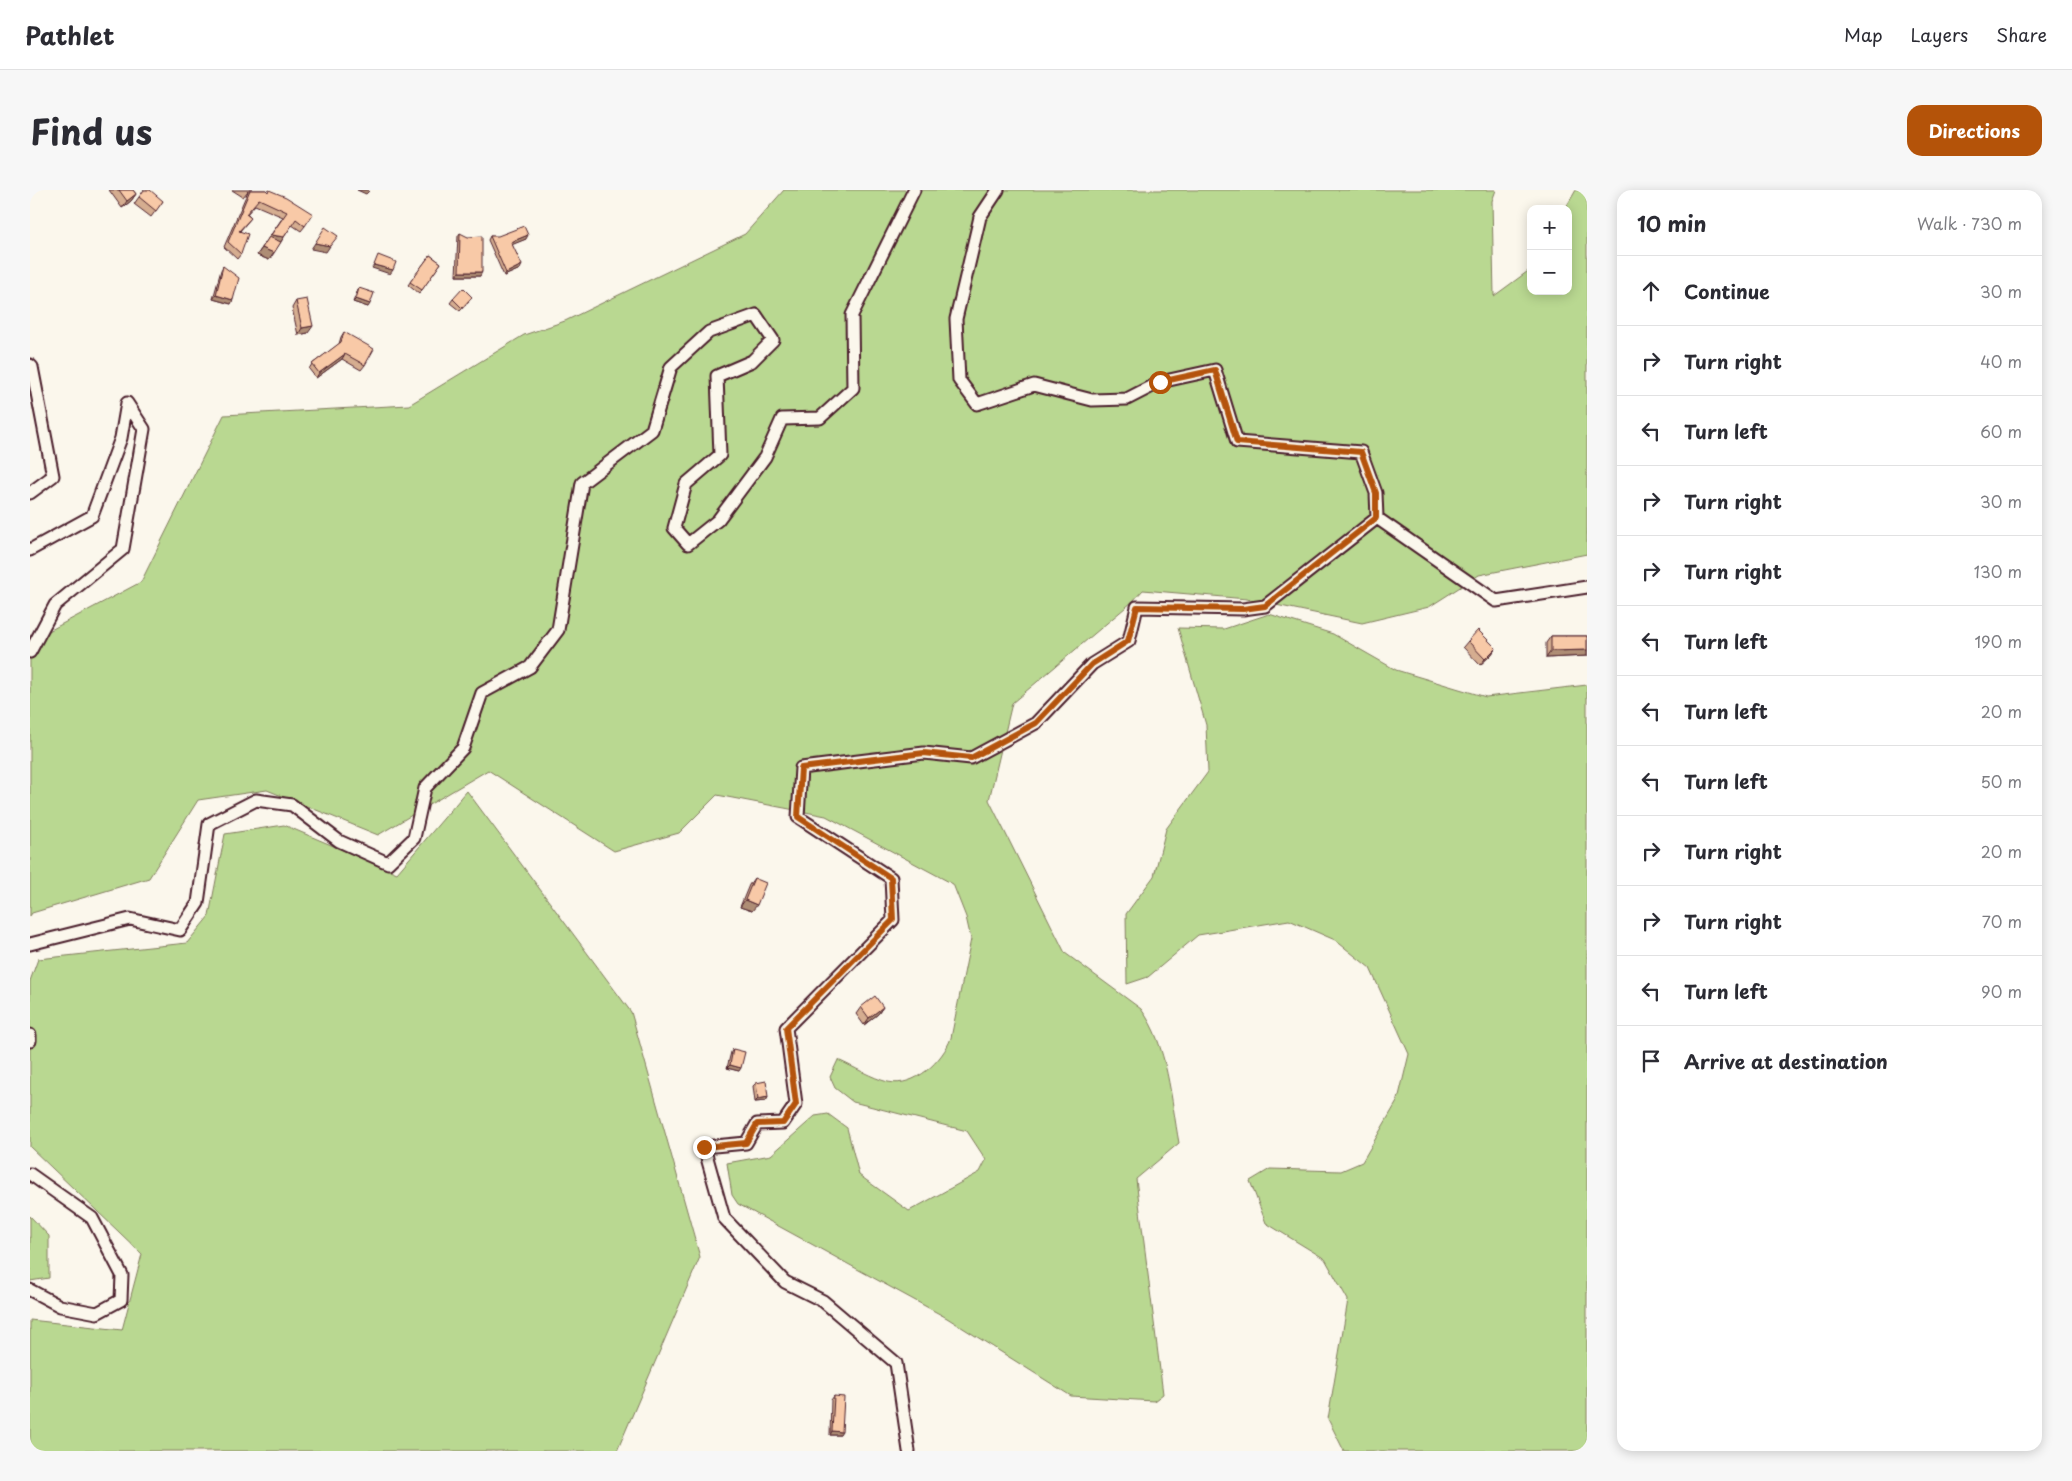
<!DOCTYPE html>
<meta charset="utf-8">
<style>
body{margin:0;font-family:"Playpen Sans",sans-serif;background:#f7f7f7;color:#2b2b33}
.controls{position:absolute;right:15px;top:15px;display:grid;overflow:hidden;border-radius:10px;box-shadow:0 2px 12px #0003}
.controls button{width:45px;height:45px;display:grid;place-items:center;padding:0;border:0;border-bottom:1px solid #e1e1e2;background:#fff;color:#2b2b33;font:25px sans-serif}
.stop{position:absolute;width:15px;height:15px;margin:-11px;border:4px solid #b45309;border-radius:50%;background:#fff}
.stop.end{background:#b45309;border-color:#fff;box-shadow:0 1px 5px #0008}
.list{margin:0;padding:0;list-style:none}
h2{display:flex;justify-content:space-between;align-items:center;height:65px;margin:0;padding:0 20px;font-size:21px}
h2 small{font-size:16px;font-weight:400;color:#7c7c81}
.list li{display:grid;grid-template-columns:32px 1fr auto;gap:15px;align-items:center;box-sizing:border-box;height:70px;padding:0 20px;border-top:1px solid #e1e1e2}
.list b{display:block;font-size:19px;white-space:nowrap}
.list em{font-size:16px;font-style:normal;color:#7c7c81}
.icon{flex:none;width:28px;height:28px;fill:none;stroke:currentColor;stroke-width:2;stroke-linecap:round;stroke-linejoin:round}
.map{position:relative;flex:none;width:1557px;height:1261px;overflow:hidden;border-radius:15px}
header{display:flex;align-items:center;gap:30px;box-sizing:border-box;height:70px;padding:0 25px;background:#fff;border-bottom:1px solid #e1e1e2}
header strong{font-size:24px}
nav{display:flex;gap:28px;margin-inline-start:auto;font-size:18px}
.intro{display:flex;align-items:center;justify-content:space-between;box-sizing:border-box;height:120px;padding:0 30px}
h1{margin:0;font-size:35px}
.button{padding:12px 22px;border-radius:15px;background:#b45309;color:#fff;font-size:18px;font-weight:700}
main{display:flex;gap:30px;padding:0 30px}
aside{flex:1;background:#fff;border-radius:15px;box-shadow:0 2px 12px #0003}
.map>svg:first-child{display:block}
.green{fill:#b9d891;stroke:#827c5e}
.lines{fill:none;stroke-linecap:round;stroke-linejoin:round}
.street-casing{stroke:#4a1f2b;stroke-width:15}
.street{stroke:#fbf7ec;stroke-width:11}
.wall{fill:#d5ad90;stroke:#4a1f2b}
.shaded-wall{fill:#ae8d75;stroke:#4a1f2b}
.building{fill:#f8c9a7;stroke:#4a1f2b}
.route{stroke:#b45309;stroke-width:6}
</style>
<header>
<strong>Pathlet</strong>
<nav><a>Map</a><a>Layers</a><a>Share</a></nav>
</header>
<div class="intro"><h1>Find us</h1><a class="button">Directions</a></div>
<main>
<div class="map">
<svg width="1557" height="1261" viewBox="0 0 1557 1261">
<rect width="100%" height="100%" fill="#fbf7ec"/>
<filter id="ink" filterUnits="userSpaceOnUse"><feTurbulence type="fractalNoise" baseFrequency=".02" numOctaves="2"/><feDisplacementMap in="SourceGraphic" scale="10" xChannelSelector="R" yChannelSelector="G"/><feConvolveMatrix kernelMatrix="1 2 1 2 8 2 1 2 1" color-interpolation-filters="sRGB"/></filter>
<g filter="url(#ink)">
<path class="green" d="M 754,0 L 1466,0 L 1462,11 L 1464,106 L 1501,79 L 1501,101 L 1538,101 L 1538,19 L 1535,19 L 1546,0 L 1557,0 L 1557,364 L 1449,385 L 1399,417 L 1332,433 L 1217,409 L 1113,400 L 1102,412 L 982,513 L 959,610 L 1035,763 L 1111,819 C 1138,855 1141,910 1149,953 L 1106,989 L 1133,1204 L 1124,1211 L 1041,1206 L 917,1128 L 708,1014 L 702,1005 L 697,973 L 741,965 L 785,926 L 798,924 L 817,938 L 829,985 L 879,1021 L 950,982 L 956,970 L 937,941 L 823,912 L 805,898 L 800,887 L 808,870 C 824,877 842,888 858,892 C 885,898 913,870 921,848 L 941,749 L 936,727 L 923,694 L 796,626 L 687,605 L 649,643 L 584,661 L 458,580 L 348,645 L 237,600 L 168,610 L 119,688 L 2,723 L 0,726 L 0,451 L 111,392 L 194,225 L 379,215 L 494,145 L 535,131 L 715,44 Z
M 1239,424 L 1303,444 L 1366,480 L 1456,507 L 1557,495 L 1557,1261 L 1314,1261 L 1298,1229 L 1318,1110 L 1295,1069 L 1236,1033 L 1220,991 L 1240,979 L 1311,981 L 1332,972 L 1368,910 L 1379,864 L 1340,778 L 1305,750 L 1259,730 L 1168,745 L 1118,787 L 1097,794 L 1096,724 L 1124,686 L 1136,639 L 1178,582 L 1176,535 L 1148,438 L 1194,439 Z
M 437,601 L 601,822 L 670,1067 L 587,1261 L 0,1261 L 0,1130 L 92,1140 L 112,1064 L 0,957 L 0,791 L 8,769 L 157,753 L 179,726 L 195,644 L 254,635 L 367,683 Z
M 0,1026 L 19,1046 L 19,1088 L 0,1091 Z"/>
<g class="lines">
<defs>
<path id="street" d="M 968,0 L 950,27 L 926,129 L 929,190 L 947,214 L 1004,195 L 1062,210 L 1097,209 L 1130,192 L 1185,180 L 1207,252 L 1331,262 L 1346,303 L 1347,328 L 1466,411 L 1557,397
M 0,175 L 2,177 L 23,286 L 0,303
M 0,360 L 62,326 L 91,248 L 97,213 L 114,239 L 93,359 L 25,415 L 0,462
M 0,754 L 100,729 L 150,740 L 168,713 L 179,634 L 226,610 L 262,615 L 309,651 L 358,673 L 384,648 L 395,598 L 433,558 L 452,503 L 500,477 L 528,440 L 552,293 L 622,240 L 641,177 L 679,142 L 726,125 L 743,150 L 722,171 L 687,186 L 690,265 L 656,294 L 644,338 L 658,354 L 688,330 L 735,267 L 752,229 L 790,228 L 823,198 L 822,125 L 884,0
M 0,845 L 0,851
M 0,984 L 62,1028 L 92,1085 L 91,1110 L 67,1123 L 30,1116 L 0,1100
M 879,1261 L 866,1173 L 793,1111 L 755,1092 L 694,1028 L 674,957 L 716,953 L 727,934 L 753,933 L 766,914 L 756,838 L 863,730 L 861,688 L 768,627 L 771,578 L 894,563 L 941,568 L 1006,533 L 1062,474 L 1099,451 L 1107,417 L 1213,419 L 1235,416 L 1347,328"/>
</defs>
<use href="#street" class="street-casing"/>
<use href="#street" class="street"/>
</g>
<path class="wall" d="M 79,0 L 103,0 L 106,4 L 101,11 L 92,18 Z
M 202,0 L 236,0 L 275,36 L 271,41 L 262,35 L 239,70 L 227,65 L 253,27 L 225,15 L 217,24 L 221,28 L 210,41 L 211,64 L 207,69 L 194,57 L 218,1 L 213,7 Z
M 109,7 L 133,11 L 121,27 L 104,14 Z
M 430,43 L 450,86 L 426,86 L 428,46 Z
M 460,46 L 496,49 L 482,54 L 490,79 L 474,86 L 458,50 Z
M 400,65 L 411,73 L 389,104 L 378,95 Z
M 193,76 L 201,114 L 183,109 L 191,80 Z
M 329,98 L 338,117 L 323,112 L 327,102 Z
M 423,109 L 440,110 L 430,121 L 420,113 Z
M 266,111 L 278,143 L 268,145 L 262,118 Z
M 314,142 L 335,175 L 331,180 L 312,169 L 286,188 L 279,179 L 282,174 L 309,154 L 311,147 Z
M 1521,446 L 1557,446 L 1557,466 L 1516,468 L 1516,453 Z
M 1438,451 L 1466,458 L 1461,465 L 1450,475 L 1433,457 Z
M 724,688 L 722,721 L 710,717 L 719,695 Z
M 831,817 L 853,817 L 848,824 L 834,835 L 826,824 Z
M 703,859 L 709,881 L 697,878 L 701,862 Z
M 726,893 L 738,907 L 736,911 L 725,912 L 723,896 Z
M 804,1206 L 810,1245 L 800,1245 L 801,1210 Z"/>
<path class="shaded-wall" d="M 327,0 L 337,0 L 339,1 L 336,4 Z
M 106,4 L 101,11 L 92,18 L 97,11 Z
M 241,45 L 254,47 L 250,53 L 237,50 Z
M 498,45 L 496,49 L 479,56 L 481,52 Z
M 285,53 L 300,56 L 296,62 L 281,59 Z
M 232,58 L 244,63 L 239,70 L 227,65 Z
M 344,75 L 363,80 L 360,84 L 342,78 Z
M 492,75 L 490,79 L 474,86 L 476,83 Z
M 429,82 L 452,82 L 450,86 L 426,86 Z
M 186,105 L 203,110 L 201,114 L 183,109 Z
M 326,109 L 340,114 L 338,117 L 323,112 Z
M 283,136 L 278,143 L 268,145 L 272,138 Z
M 315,164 L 312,169 L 286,188 L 289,183 Z
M 1466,458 L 1461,465 L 1450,475 L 1455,469 Z
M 1557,460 L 1557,466 L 1516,468 L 1521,461 Z
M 715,710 L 727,715 L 722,721 L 710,717 Z
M 853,817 L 848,824 L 834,835 L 839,828 Z
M 700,875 L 711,878 L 709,881 L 697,878 Z
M 738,907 L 736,911 L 725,912 L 728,909 Z
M 802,1241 L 812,1242 L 810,1245 L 800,1245 Z"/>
<path class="building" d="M 89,0 L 103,0 L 106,4 L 97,11 Z
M 114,0 L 120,0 L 133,11 L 126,21 L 109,7 Z
M 220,0 L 236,0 L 238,2 L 239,0 L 256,7 L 283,24 L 275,36 L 266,29 L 254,47 L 241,45 L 257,22 L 229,9 L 216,24 L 221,28 L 209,41 L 218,44 L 211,64 L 198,52 Z
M 494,36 L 498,45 L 481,52 L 492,75 L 476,83 L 460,46 L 468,46 Z
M 295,37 L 308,46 L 300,56 L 285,53 Z
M 430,43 L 438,47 L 452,46 L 452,82 L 429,82 Z
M 239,47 L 251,52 L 244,63 L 232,58 Z
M 348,65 L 366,72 L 363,80 L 344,75 Z
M 400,65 L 411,73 L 392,100 L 380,92 Z
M 193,76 L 209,88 L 203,110 L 186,105 Z
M 329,98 L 344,103 L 340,114 L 326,109 Z
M 433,98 L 442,107 L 432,118 L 423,109 Z
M 277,109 L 283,136 L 272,138 L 266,111 Z
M 314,142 L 344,159 L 335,175 L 315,164 L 289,183 L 282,174 L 311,152 Z
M 1448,440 L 1466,458 L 1455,469 L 1438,451 Z
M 1521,446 L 1557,446 L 1557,460 L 1521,461 Z
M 724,688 L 736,693 L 727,715 L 715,710 Z
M 845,806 L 853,817 L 839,828 L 831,817 Z
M 703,859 L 715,862 L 711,878 L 700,875 Z
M 736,891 L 738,907 L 728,909 L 726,893 Z
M 804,1206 L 814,1207 L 812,1242 L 802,1241 Z"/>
</g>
<g class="lines" filter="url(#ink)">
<path class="route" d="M 674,957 L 716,953 L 727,934 L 753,933 L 766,914 L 756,838 L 863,730 L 861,688 L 768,627 L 771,578 L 894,563 L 941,568 L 1006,533 L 1062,474 L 1098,451 L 1107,417 L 1213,419 L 1235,416 L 1346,328 L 1346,303 L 1331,262 L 1207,252 L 1185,180 L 1130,192"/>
</g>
</svg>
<div class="controls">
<button>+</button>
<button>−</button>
</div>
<div class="stop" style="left:1130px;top:192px"></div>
<div class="stop end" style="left:674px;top:957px"></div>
</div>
<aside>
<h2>10 min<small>Walk · 730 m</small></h2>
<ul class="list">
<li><svg class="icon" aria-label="ahead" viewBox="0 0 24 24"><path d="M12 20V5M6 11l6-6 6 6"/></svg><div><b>Continue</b></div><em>30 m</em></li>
<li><svg class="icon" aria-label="right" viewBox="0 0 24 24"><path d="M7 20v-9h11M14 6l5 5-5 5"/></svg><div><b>Turn right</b></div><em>40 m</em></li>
<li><svg class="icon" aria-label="left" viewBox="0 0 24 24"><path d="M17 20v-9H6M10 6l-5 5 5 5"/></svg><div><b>Turn left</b></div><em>60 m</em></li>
<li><svg class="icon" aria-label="right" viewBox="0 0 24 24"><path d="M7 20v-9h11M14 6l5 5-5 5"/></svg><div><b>Turn right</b></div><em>30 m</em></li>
<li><svg class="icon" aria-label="right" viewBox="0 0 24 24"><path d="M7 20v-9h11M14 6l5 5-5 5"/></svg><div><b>Turn right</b></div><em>130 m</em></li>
<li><svg class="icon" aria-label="left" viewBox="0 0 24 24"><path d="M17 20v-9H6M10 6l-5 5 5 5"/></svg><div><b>Turn left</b></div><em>190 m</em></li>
<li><svg class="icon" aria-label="left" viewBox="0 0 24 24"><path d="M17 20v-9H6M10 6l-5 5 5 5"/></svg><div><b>Turn left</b></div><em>20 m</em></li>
<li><svg class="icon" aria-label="left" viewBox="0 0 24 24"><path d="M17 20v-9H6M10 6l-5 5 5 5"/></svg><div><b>Turn left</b></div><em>50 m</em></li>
<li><svg class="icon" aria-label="right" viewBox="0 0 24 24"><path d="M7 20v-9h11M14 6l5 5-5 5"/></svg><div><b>Turn right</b></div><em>20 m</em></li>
<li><svg class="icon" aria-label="right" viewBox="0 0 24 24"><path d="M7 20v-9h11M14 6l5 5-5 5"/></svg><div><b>Turn right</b></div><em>70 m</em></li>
<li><svg class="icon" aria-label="left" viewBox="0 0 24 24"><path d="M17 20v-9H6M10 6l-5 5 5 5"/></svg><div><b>Turn left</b></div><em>90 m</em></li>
<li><svg class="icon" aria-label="arrive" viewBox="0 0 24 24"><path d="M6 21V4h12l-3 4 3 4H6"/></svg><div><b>Arrive at destination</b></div></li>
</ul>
</aside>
</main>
